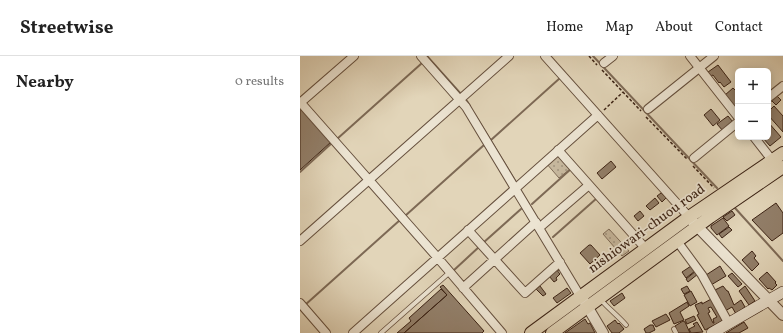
<!DOCTYPE html>
<meta charset="utf-8">
<style>
body{margin:0;font-family:Vollkorn,serif;background:#f6f6f6;color:#222}
.controls{position:absolute;right:12px;top:12px;display:grid;overflow:hidden;border-radius:6px;box-shadow:0 2px 10px #0003}
.controls button{width:36px;height:36px;display:grid;place-items:center;padding:0;border:0;border-bottom:1px solid #e0e0e0;background:#fff;color:#222;font:20px sans-serif}
.list{margin:0;padding:0;list-style:none}
h2{display:flex;justify-content:space-between;align-items:center;height:52px;margin:0;padding:0 16px;font-size:17px}
h2 small{font-size:13px;font-weight:400;color:#767676}
.map{position:relative;flex:none;width:483px;height:277px;overflow:hidden}
header{display:flex;align-items:center;gap:24px;box-sizing:border-box;height:56px;padding:0 20px;background:#fff;border-bottom:1px solid #e0e0e0}
header strong{font-size:19px}
nav{display:flex;gap:22px;margin-inline-start:auto;font-size:14px}
main{display:flex}
aside{flex:1;background:#fff}
.map>svg:first-child{display:block}
.grass{fill:url(#grass-dots);stroke:#806c58}
.lines{fill:none;stroke-linecap:round;stroke-linejoin:round}
.stream{stroke:#7d6955;stroke-width:2}
.building{fill:#927f6a;stroke:#3b2214;fill-rule:evenodd}
.service-casing{stroke:#654f3d;stroke-width:5.5}
.minor-casing{stroke:#654f3d;stroke-width:10}
.tertiary-casing{stroke:#654f3d;stroke-width:12}
.secondary-casing{stroke:#3b2214;stroke-width:12}
.primary-casing{stroke:#3b2214;stroke-width:14}
.path{stroke:#3b2214;stroke-width:1.5;stroke-dasharray:3 2;stroke-linecap:butt}
.service{stroke:#ece4d2;stroke-width:4}
.minor{stroke:#ece4d2;stroke-width:8}
.tertiary{stroke:#ece4d2;stroke-width:10}
.secondary{stroke:#ece4d2;stroke-width:11}
.primary{stroke:#e2d5b9;stroke-width:12}
.labels{text-anchor:middle;dominant-baseline:central;stroke-width:3.5;stroke-linejoin:round;paint-order:stroke}
.street-label{font-size:14px;fill:#3b2214;stroke:#ece4d2}
</style>
<header>
<strong>Streetwise</strong>
<nav><a>Home</a><a>Map</a><a>About</a><a>Contact</a></nav>
</header>
<main>
<aside>
<h2>Nearby<small>0 results</small></h2>
<ul class="list">
</ul>
</aside>
<div class="map">
<svg width="483" height="277" viewBox="0 0 483 277">
<defs>
<pattern id="grass-dots" width="8" height="8" patternUnits="userSpaceOnUse"><rect width="8" height="8" fill="#c6b79d"/><path d="M2 2h.1M6 6h.1" fill="none" stroke="#a2947f" stroke-width="1.8" stroke-linecap="round"/></pattern>
</defs>
<rect width="100%" height="100%" fill="#e2d5b9"/>
<filter id="stains"><feTurbulence type="fractalNoise" baseFrequency=".005" numOctaves="4"/><feColorMatrix values="0 0 0 0 .2 0 0 0 0 .09 0 0 0 0 .02 0 0 0 .5 -.17"/></filter>
<radialGradient id="worn" r=".72"><stop offset=".6" stop-color="#630" stop-opacity="0"/><stop offset="1" stop-color="#630" stop-opacity=".3"/></radialGradient>
<path class="grass" d="M 257,97 L 270,113 L 259,122 L 246,107 Z
M 309,173 L 329,195 L 322,200 L 303,178 Z"/>
<g class="lines">
<path class="stream" d="M 127,0 L 161,38
M 293,0 L 417,132
M 167,45 L 170,50
M 175,59 L 217,128
M 37,83 L 122,7
M 191,84 L 260,22
M 0,116 L 33,86
M 232,148 L 272,112
M 435,152 L 483,205
M 105,160 L 184,89
M 253,181 L 297,142
M 183,187 L 221,153
M 153,215 L 180,190
M 5,249 L 100,164"/>
</g>
<path class="building" d="M 418,9 L 431,26 L 424,31 L 420,26 L 419,27 L 413,19 L 411,20 L 408,16 Z
M 433,32 L 438,37 L 438,47 L 433,51 L 425,39 Z
M 476,39 L 481,44 L 476,49 L 471,44 Z
M 474,50 L 483,60 L 483,76 L 468,59 L 468,56 Z
M 0,52 L 31,86 L 0,114 Z
M 411,53 L 420,64 L 413,70 L 404,59 Z
M 428,60 L 433,66 L 423,75 L 417,68 Z
M 468,66 L 481,81 L 470,90 L 462,81 L 468,81 Z
M 311,105 L 316,111 L 302,123 L 297,117 Z
M 361,137 L 366,142 L 362,146 L 357,140 Z
M 355,142 L 359,147 L 350,154 L 346,150 Z
M 476,147 L 483,157 L 483,177 L 472,185 L 452,164 Z
M 340,155 L 344,160 L 338,165 L 334,160 Z
M 432,155 L 435,159 L 427,165 L 423,161 Z
M 423,162 L 429,170 L 417,179 L 411,172 L 411,170 Z
M 429,171 L 432,174 L 422,182 L 419,178 Z
M 289,189 L 291,189 L 300,199 L 290,208 L 280,197 Z
M 452,195 L 456,200 L 454,202 L 459,208 L 452,215 L 442,204 Z
M 391,210 L 395,215 L 386,222 L 382,216 Z
M 420,210 L 426,220 L 411,229 L 406,219 Z
M 256,213 L 260,218 L 256,222 L 257,224 L 254,226 L 249,220 Z
M 396,215 L 398,218 L 388,226 L 386,223 Z
M 467,216 L 476,226 L 475,227 L 477,229 L 472,234 L 469,232 L 468,233 L 459,223 Z
M 432,217 L 442,228 L 438,231 L 428,220 Z
M 143,229 L 184,275 L 182,277 L 104,277 L 147,239 L 140,231 Z
M 240,230 L 246,238 L 243,240 L 236,233 Z
M 387,230 L 390,235 L 384,238 L 381,233 Z
M 423,230 L 427,235 L 428,235 L 434,249 L 441,244 L 445,251 L 436,258 L 432,251 L 425,255 L 415,234 Z
M 445,230 L 455,245 L 449,249 L 439,235 Z
M 267,232 L 271,237 L 257,247 L 253,242 Z
M 141,233 L 147,239 L 104,277 L 97,277 L 111,265 L 109,262 Z
M 391,235 L 397,246 L 390,250 L 384,239 Z
M 322,237 L 325,242 L 314,250 L 310,245 Z
M 413,242 L 425,264 L 405,274 L 397,259 L 399,258 L 395,249 L 402,246 L 402,248 ZM 411,251 L 417,261 L 413,263 L 414,267 L 413,267 L 408,257 L 410,256 L 408,252 Z
M 387,246 L 389,250 L 380,256 L 384,264 L 374,268 L 369,257 Z
M 366,258 L 370,264 L 356,271 L 352,265 Z
M 394,260 L 396,264 L 387,268 L 385,264 Z
M 285,263 L 288,268 L 290,267 L 295,277 L 265,277 Z
M 315,264 L 318,268 L 319,267 L 324,273 L 319,277 L 312,277 L 307,270 Z
M 383,265 L 385,266 L 390,277 L 378,277 L 375,270 Z
M 397,266 L 403,276 L 391,277 L 389,273 L 395,270 L 393,268 Z
M 444,266 L 448,272 L 439,277 L 426,277 Z
M 350,269 L 353,269 L 355,274 L 349,277 L 346,277 L 344,273 Z"/>
<g class="lines">
<defs>
<path id="service" d="M 301,244 C 309,253 318,260 326,269
M 374,273 L 376,277
M 81,277 L 150,216"/>
<path id="minor" d="M 121,0 L 166,51 L 280,240
M 245,0 L 389,161
M 390,0 L 438,61
M 304,7 L 313,0
M 468,42 L 483,30
M 0,46 L 137,201 L 202,277
M 0,47 L 54,0
M 348,53 L 414,0
M 454,81 L 472,104
M 258,94 L 346,193
M 394,102 L 438,66
M 239,172 L 289,129
M 168,174 L 225,237 L 260,206
M 0,185 L 209,0
M 377,185 L 402,219 L 429,268
M 163,232 L 236,166
M 0,247 L 26,277
M 53,277 L 298,59"/>
<path id="tertiary" d="M 393,166 L 483,259
M 284,245 L 303,277"/>
<path id="secondary" d="M 412,277 L 483,236"/>
<path id="primary" d="M 231,277 L 389,161 L 483,97
M 252,277 L 410,161 L 483,111"/>
</defs>
<use href="#service" class="service-casing"/>
<use href="#minor" class="minor-casing"/>
<use href="#tertiary" class="tertiary-casing"/>
<use href="#secondary" class="secondary-casing"/>
<use href="#primary" class="primary-casing"/>
<path class="path" d="M 289,0 L 297,9
M 302,14 L 341,55
M 304,54 L 323,36
M 346,61 L 387,103
M 393,110 L 414,132"/>
<use href="#service" class="service"/>
<use href="#minor" class="minor"/>
<use href="#tertiary" class="tertiary"/>
<use href="#secondary" class="secondary"/>
<use href="#primary" class="primary"/>
</g>
<g class="labels">
<g class="street-label">
<text transform="translate(347 173) rotate(-36)">nishiowari-chuou road</text>
</g>
</g>
<rect width="100%" height="100%" filter="url(#stains)"/>
<rect width="100%" height="100%" fill="url(#worn)"/>
</svg>
<div class="controls">
<button>+</button>
<button>−</button>
</div>
</div>
</main>
